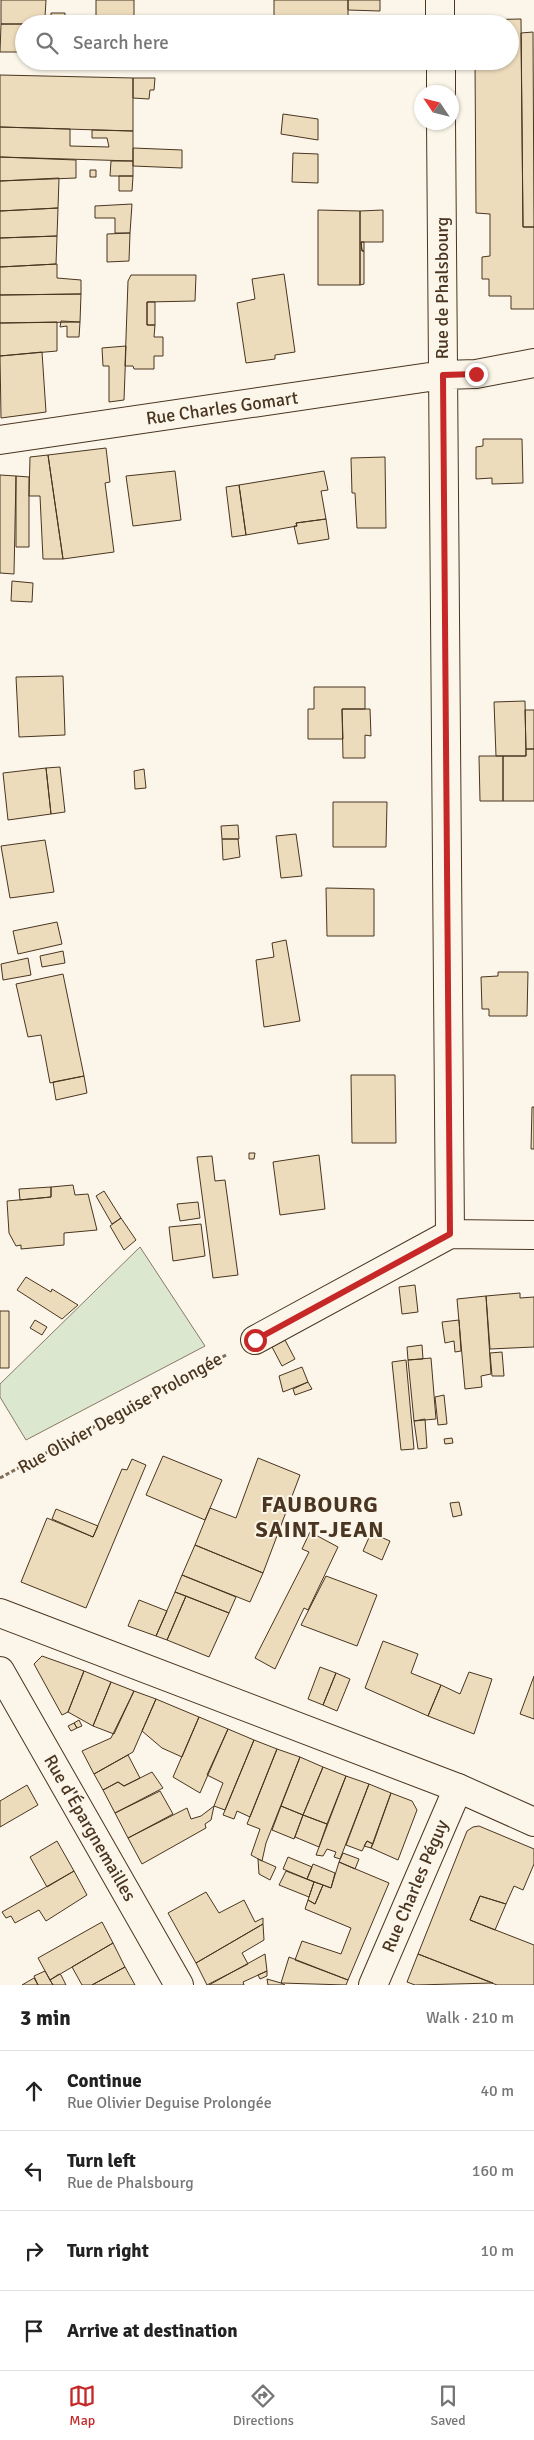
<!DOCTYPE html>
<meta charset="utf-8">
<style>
body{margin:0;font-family:Signika,sans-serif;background:#f6f6f6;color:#222}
.compass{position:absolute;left:414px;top:85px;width:45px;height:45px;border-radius:50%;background:#fff;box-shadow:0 1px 4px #0004;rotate:305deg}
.stop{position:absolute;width:15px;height:15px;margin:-11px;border:4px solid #c62828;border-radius:50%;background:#fff}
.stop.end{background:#c62828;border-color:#fff;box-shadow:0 1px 5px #0008}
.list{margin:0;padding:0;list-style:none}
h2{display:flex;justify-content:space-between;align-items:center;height:65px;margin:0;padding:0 20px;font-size:21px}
h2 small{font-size:16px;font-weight:400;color:#767676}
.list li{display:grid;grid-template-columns:32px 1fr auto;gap:15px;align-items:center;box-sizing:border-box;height:80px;padding:0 20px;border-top:1px solid #e0e0e0}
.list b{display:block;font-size:19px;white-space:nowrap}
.list p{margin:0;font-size:16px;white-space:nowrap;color:#767676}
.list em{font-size:16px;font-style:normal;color:#767676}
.icon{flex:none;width:28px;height:28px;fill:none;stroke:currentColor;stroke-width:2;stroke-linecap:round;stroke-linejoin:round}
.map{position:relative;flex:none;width:534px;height:1985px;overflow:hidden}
.search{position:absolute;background:#fff;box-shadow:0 1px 4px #0004;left:15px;right:15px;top:15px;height:55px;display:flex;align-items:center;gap:12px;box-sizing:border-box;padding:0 18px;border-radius:28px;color:#767676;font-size:19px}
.sheet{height:385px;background:#fff}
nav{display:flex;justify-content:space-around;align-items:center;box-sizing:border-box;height:70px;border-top:1px solid #e0e0e0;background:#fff;font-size:14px;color:#767676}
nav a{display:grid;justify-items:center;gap:2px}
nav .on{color:#c62828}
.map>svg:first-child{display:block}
.green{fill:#dce7d0;stroke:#887966}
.building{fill:#ecdcbc;stroke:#4a3520}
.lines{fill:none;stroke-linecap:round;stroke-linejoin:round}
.minor-casing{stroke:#4a3520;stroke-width:30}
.secondary-casing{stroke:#4a3520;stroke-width:30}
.path{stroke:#7f6f5c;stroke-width:3;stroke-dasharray:4 2.5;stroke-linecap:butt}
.minor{stroke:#fbf6e9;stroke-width:28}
.secondary{stroke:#fbf6e9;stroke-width:28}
.route{stroke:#c62828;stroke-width:6}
.labels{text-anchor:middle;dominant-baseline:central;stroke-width:4;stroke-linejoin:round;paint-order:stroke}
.street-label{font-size:18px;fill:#4a3520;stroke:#fbf6e9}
.district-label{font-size:22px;font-weight:bold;letter-spacing:1px;fill:#4a3520;stroke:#fbf6e9}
</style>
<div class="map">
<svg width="534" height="1985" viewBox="0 0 534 1985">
<rect width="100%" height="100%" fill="#fbf6e9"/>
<path class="green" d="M 140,1247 L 205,1346 L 26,1440 L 0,1397 L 0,1384 Z"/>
<path class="building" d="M 1,0 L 46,0 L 45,17 L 51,17 L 51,13 L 65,13 L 65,17 L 81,17 L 81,24 L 1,24 Z
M 96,0 L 134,0 L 134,24 L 96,23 Z
M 274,0 L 348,0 L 348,24 L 274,24 Z
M 348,0 L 380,0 L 380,11 L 348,10 Z
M 521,19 L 523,227 L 534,227 L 534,309 L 511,309 L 511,296 L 489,296 L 489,279 L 482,279 L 482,257 L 490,256 L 490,214 L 476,213 L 475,61 L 510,61 L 510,24 L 475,24 L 475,20 Z
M 1,24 L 24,24 L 24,52 L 0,52 Z
M 533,32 L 534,227 L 523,227 L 521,33 Z
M 0,75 L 133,78 L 133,131 L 0,127 Z
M 133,78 L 155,78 L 154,90 L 150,90 L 149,99 L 133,98 Z
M 283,114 L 318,119 L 318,140 L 281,134 Z
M 0,127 L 70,129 L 70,146 L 109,147 L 107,138 L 92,138 L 92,130 L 133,131 L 133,161 L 0,157 Z
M 133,148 L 182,150 L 182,168 L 133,166 Z
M 293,153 L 318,154 L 318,183 L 292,182 Z
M 0,157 L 76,160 L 76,178 L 0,181 Z
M 111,161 L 133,161 L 133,176 L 110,176 Z
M 90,170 L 96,170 L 96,177 L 90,177 Z
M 119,176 L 133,176 L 132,191 L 119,191 Z
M 59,178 L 58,208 L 0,211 L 0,181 Z
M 132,204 L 130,233 L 115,233 L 115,218 L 95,218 L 95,206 Z
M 58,208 L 57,236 L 0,238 L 0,211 Z
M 318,210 L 360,211 L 360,285 L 318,285 Z
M 383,210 L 383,242 L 361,242 L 362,251 L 364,251 L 364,284 L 360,285 L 360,211 Z
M 130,233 L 129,261 L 107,262 L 107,234 Z
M 57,236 L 56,264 L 0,267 L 0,238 Z
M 361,242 L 364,242 L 364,251 L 362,251 Z
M 57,264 L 57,278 L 81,280 L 81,294 L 0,295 L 0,267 Z
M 284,274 L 295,352 L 275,355 L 275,359 L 246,363 L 237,303 L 255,299 L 252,279 Z
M 131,275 L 196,275 L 195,301 L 147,302 L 147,325 L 155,325 L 154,337 L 163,337 L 163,356 L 154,356 L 154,369 L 134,369 L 133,366 L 125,366 L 128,281 Z
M 81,294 L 80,322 L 0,323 L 0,295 Z
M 147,302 L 155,302 L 155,325 L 147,325 Z
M 61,321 L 80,322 L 79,337 L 67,337 L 67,326 L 60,327 Z
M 57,322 L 57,351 L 0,356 L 0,323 Z
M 126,346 L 124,400 L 109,402 L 109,366 L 103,366 L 102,348 Z
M 42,352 L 46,412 L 1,418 L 0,356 Z
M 483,439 L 522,439 L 523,483 L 492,484 L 492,478 L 476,479 L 476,447 L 483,446 Z
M 106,448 L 110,482 L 105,483 L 114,552 L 63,559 L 48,455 Z
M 48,455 L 63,559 L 43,559 L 40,496 L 29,496 L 30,457 Z
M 385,457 L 386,528 L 357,528 L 355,493 L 352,493 L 351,458 Z
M 175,471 L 181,520 L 133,526 L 126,476 Z
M 324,471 L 328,490 L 321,491 L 326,519 L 296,523 L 297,526 L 246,535 L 239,485 Z
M 0,475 L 16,476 L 14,574 L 0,573 Z
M 16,476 L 29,477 L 29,547 L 16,547 Z
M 239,485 L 246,535 L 232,537 L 226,487 Z
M 326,519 L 329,539 L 298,544 L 294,526 L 297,526 L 296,523 Z
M 12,581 L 33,583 L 32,602 L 11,601 Z
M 63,676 L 65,735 L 19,737 L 16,677 Z
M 314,687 L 365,687 L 365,709 L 342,709 L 343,739 L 308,739 L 308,709 L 314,709 Z
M 525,701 L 526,756 L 496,756 L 494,702 Z
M 342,709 L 370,709 L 371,736 L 365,735 L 365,758 L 343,758 Z
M 525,710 L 534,710 L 534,749 L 526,749 Z
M 526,749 L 534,749 L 534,801 L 503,801 L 503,756 L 526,756 Z
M 479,756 L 503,756 L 503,801 L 480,801 Z
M 60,767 L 65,812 L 51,814 L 46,768 Z
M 46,768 L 51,814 L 8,820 L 3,773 Z
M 144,769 L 146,788 L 135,789 L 134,771 Z
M 333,802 L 387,802 L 386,847 L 333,847 Z
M 238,825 L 239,839 L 222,839 L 221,826 Z
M 296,834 L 302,876 L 281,878 L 276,836 Z
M 222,839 L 238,839 L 240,857 L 223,860 Z
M 45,840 L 54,892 L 10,898 L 1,846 Z
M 326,888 L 374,889 L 374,936 L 327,936 Z
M 57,922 L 62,944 L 18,954 L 13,931 Z
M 286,940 L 300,1021 L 264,1027 L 256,960 L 274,957 L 272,943 Z
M 63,951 L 65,963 L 42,967 L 40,956 Z
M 28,958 L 31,975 L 3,980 L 1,964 Z
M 498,972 L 528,972 L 527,1016 L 489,1016 L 489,1009 L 482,1009 L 481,977 L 498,976 Z
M 63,974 L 84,1076 L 50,1083 L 41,1035 L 28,1037 L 16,984 Z
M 351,1075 L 395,1075 L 396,1143 L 352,1143 Z
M 84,1076 L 87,1093 L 56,1100 L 53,1082 Z
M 532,1107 L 534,1107 L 534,1149 L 531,1149 Z
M 249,1153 L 255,1153 L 254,1159 L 249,1159 Z
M 319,1155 L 325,1209 L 280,1215 L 273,1162 Z
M 212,1156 L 215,1181 L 225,1180 L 238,1275 L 213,1278 L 197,1157 Z
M 73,1185 L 75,1195 L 88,1194 L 97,1230 L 64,1233 L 64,1245 L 21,1249 L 21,1245 L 16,1246 L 9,1233 L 7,1201 L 51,1197 L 51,1187 Z
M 51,1187 L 51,1197 L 20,1200 L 19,1189 Z
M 104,1191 L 121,1218 L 112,1224 L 96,1196 Z
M 198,1202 L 200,1218 L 180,1221 L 177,1204 Z
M 121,1218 L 136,1240 L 124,1250 L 110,1226 Z
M 201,1224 L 205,1256 L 173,1261 L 169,1227 Z
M 26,1277 L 51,1292 L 52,1289 L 78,1305 L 62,1319 L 17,1290 Z
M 415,1285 L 418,1312 L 402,1314 L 399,1287 Z
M 520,1293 L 520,1298 L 534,1297 L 534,1347 L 490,1349 L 486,1296 Z
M 486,1296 L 491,1374 L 481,1376 L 482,1387 L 465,1389 L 457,1299 Z
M 0,1311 L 9,1311 L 9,1368 L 0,1368 Z
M 35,1320 L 47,1327 L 42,1335 L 30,1328 Z
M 459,1320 L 461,1351 L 455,1352 L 454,1341 L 445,1343 L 442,1322 Z
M 285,1340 L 295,1359 L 282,1366 L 272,1347 Z
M 422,1345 L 423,1359 L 408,1360 L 407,1347 Z
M 502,1352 L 504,1376 L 492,1376 L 490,1353 Z
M 431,1358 L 436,1419 L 414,1421 L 408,1360 Z
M 406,1360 L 414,1449 L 401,1450 L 392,1362 Z
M 302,1367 L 308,1382 L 283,1392 L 279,1376 Z
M 308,1382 L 312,1389 L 295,1395 L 293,1389 Z
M 444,1395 L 447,1424 L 438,1425 L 435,1397 Z
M 425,1419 L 427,1448 L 418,1449 L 414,1421 Z
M 452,1438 L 453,1443 L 445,1444 L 444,1439 Z
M 163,1456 L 222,1480 L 205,1520 L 146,1495 Z
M 258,1458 L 300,1475 L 263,1573 L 195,1545 L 210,1508 L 236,1518 Z
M 132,1459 L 146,1465 L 86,1608 L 21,1582 L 47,1518 L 93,1537 L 122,1469 L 127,1470 Z
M 459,1502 L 462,1515 L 453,1517 L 450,1503 Z
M 56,1509 L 98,1526 L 93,1537 L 52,1519 Z
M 310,1532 L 338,1547 L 308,1610 L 304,1608 L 275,1669 L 255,1658 L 309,1552 L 302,1549 Z
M 371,1533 L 390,1541 L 382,1560 L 363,1551 Z
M 195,1545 L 263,1573 L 250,1602 L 182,1575 Z
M 182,1575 L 236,1597 L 229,1613 L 175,1592 Z
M 326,1576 L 377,1595 L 357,1646 L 301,1625 Z
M 175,1592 L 186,1596 L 167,1640 L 156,1636 Z
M 186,1596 L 229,1613 L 209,1657 L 167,1640 Z
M 139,1600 L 167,1611 L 156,1636 L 128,1626 Z
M 383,1641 L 418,1654 L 411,1673 L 441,1685 L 428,1716 L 365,1688 Z
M 42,1656 L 84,1671 L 68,1712 L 62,1715 L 34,1664 Z
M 320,1667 L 336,1673 L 323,1705 L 308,1699 Z
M 84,1671 L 111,1682 L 93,1726 L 68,1712 Z
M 469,1672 L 492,1679 L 474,1734 L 428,1716 L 441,1685 L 460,1694 Z
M 336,1673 L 350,1679 L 337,1711 L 323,1705 Z
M 534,1676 L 534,1719 L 520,1714 Z
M 111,1682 L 134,1691 L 114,1734 L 93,1726 Z
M 134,1691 L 156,1699 L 133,1752 L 94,1774 L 82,1751 L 111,1738 Z
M 156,1699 L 199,1717 L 182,1757 L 162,1748 L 142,1731 Z
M 199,1717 L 228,1729 L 200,1793 L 173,1777 Z
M 79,1720 L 82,1726 L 77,1728 L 74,1723 Z
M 74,1723 L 77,1728 L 71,1731 L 68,1726 Z
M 228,1729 L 254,1740 L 225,1810 L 214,1806 L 223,1783 L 207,1775 Z
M 254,1740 L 277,1749 L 250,1817 L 237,1811 L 234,1819 L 223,1815 Z
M 277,1749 L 300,1757 L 266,1843 L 262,1861 L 251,1855 L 260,1829 L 247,1824 Z
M 128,1755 L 140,1778 L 124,1786 L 118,1782 L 103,1790 L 94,1774 Z
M 300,1757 L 323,1767 L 303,1815 L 281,1806 Z
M 323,1767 L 346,1776 L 327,1824 L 303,1815 Z
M 152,1772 L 163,1788 L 115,1813 L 103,1790 L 118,1782 L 124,1786 Z
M 346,1776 L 369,1784 L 340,1859 L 334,1857 L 336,1852 L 327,1849 L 323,1856 L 316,1855 Z
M 369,1784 L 391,1793 L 373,1844 L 367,1841 L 362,1851 L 346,1845 Z
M 27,1785 L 38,1805 L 0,1827 L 0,1801 Z
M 160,1791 L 173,1814 L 128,1838 L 115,1813 Z
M 391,1793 L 412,1801 L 417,1810 L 398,1860 L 371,1848 Z
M 214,1806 L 211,1820 L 205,1824 L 206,1828 L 142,1864 L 128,1838 L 187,1808 L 191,1819 L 201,1816 Z
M 281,1806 L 303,1815 L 294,1839 L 272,1830 Z
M 303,1815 L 327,1824 L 319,1847 L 295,1837 Z
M 479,1826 L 534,1849 L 534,1864 L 523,1890 L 514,1886 L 506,1904 L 480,1896 L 470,1920 L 534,1945 L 534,1985 L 497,1985 L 418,1954 L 467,1831 L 473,1827 Z
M 57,1841 L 74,1871 L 47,1887 L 30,1857 Z
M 367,1841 L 373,1844 L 371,1848 L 364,1846 Z
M 343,1853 L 359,1859 L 355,1869 L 339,1862 Z
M 288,1857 L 312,1867 L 307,1879 L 283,1869 Z
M 258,1859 L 276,1867 L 270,1880 L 259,1874 Z
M 339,1862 L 389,1883 L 348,1980 L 295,1960 L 302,1941 L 341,1954 L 351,1928 L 305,1909 L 308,1900 L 315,1904 L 323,1885 L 331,1888 Z
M 313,1864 L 335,1873 L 331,1888 L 307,1879 Z
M 74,1871 L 87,1895 L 46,1921 L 39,1910 L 15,1923 L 11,1916 L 6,1918 L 2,1912 Z
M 286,1871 L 314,1882 L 309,1897 L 279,1885 Z
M 314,1882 L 323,1885 L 315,1904 L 308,1900 Z
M 206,1892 L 219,1913 L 244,1900 L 255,1922 L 263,1918 L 263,1924 L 196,1963 L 168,1913 Z
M 480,1896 L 506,1904 L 495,1930 L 470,1920 Z
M 102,1922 L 113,1943 L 50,1980 L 38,1958 Z
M 263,1924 L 264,1940 L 242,1953 L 248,1964 L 207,1985 L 196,1963 Z
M 113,1943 L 125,1967 L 92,1985 L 82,1985 L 72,1967 Z
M 265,1954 L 267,1971 L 243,1982 L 244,1985 L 209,1985 Z
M 418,1954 L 493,1983 L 415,1985 L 407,1982 Z
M 289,1957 L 348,1980 L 346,1985 L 281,1983 Z
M 125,1967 L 135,1985 L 92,1985 Z
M 45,1971 L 50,1980 L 53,1985 L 38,1985 L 34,1976 Z
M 267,1971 L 267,1976 L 260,1979 L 258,1975 Z
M 59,1974 L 61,1975 L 66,1985 L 53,1985 L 50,1980 Z
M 34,1978 L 38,1985 L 22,1985 Z
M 267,1979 L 281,1983 L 285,1985 L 268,1985 Z"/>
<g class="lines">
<defs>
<path id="minor" d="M 440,0 L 440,24
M 441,61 L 441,92
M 441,122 L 450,1234
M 0,440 L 443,375 L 476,374 L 534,363
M 255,1340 L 450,1234 L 534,1235
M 0,1671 L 179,1985
M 373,1985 L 458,1788"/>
<path id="secondary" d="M 0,1613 L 458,1788 L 534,1822"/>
</defs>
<use href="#minor" class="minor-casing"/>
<use href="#secondary" class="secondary-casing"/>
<path class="path" d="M 0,1478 L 226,1355"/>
<use href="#minor" class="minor"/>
<use href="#secondary" class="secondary"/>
</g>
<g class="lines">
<path class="route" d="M 255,1340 L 450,1234 L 443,375 L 476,374"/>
</g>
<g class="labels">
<g class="street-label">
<text transform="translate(442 288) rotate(-90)">Rue de Phalsbourg</text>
<text transform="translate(222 408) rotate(-8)">Rue Charles Gomart</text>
<text transform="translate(120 1413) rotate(-29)">Rue Olivier Deguise Prolongée</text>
<text transform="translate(90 1828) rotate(60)">Rue d'Épargnemailles</text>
<text transform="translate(415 1886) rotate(-67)">Rue Charles Péguy</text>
</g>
<g class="district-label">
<text x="320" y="1504">FAUBOURG<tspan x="320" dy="25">SAINT-JEAN</tspan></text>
</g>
</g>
</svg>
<svg class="compass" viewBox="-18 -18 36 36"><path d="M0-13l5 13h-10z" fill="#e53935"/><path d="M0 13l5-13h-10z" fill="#767676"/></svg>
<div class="stop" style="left:255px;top:1340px"></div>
<div class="stop end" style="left:476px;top:374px"></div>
<div class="search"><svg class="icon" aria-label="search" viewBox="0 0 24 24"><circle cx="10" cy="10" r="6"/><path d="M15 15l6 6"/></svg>Search here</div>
</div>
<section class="sheet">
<h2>3 min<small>Walk · 210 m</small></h2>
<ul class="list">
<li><svg class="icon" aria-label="ahead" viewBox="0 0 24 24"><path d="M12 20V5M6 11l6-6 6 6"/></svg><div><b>Continue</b><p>Rue Olivier Deguise Prolongée</p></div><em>40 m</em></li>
<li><svg class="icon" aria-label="left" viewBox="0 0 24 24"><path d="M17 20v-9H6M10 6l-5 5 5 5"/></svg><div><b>Turn left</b><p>Rue de Phalsbourg</p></div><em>160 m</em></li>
<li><svg class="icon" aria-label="right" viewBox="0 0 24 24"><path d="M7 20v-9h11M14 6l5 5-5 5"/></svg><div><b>Turn right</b></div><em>10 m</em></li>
<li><svg class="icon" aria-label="arrive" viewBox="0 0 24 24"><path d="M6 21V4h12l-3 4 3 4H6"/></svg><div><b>Arrive at destination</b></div></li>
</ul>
</section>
<nav>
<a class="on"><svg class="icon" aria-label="map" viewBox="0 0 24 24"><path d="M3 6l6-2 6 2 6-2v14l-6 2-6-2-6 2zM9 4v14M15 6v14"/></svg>Map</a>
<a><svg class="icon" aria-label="directions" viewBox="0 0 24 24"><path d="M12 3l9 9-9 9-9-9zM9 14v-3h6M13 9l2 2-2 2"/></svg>Directions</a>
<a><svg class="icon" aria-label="saved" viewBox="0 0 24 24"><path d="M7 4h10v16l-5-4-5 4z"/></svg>Saved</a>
</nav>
